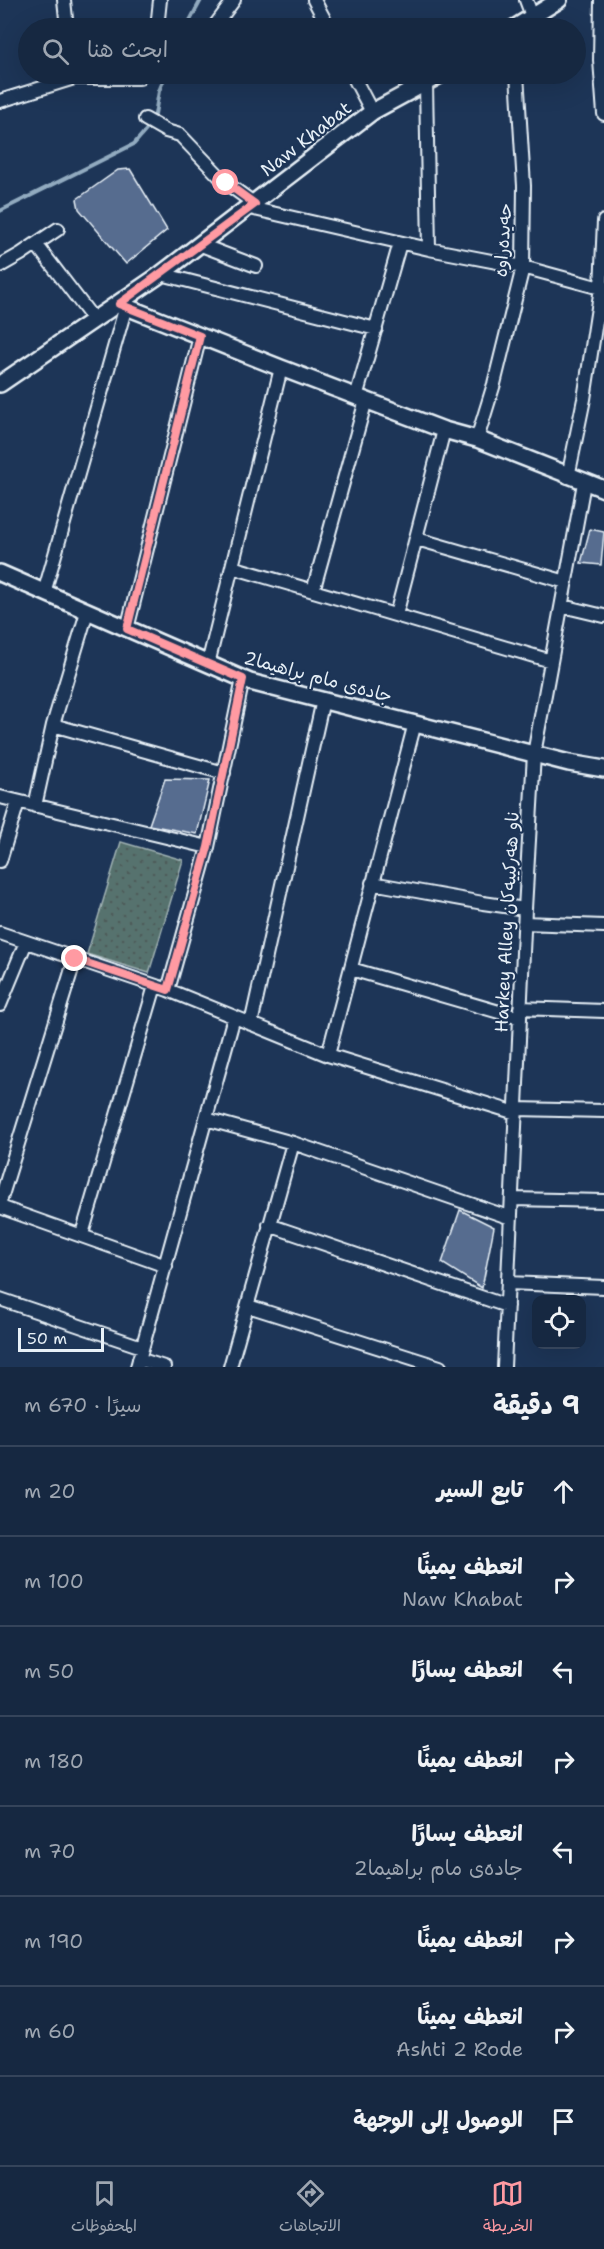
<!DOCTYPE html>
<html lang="ar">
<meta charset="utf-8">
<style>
body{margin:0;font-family:"Shantell Sans","Playpen Sans Arabic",sans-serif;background:#23344c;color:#f1f3f6;direction:rtl}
.controls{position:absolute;right:18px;bottom:18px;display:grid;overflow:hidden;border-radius:12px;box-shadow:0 6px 24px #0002}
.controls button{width:54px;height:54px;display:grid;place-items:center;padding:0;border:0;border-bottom:2px solid #35445a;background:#162841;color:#f1f3f6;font:30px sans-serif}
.scale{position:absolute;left:18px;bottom:15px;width:86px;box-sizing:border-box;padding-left:6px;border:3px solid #e8f1f8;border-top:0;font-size:16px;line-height:21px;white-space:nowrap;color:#e8f1f8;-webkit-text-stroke:4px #1d3557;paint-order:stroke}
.stop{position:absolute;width:18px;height:18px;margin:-14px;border:4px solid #ff9aa2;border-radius:50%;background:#fff}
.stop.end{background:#ff9aa2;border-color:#fff;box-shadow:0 2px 6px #0008}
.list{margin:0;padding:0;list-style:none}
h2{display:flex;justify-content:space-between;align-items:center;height:78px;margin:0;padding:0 24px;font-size:26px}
h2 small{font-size:20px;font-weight:400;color:#9ea6b1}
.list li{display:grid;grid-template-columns:39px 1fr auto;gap:18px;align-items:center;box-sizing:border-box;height:90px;padding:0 24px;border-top:2px solid #35445a}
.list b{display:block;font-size:22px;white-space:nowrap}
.list p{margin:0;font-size:20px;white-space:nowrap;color:#9ea6b1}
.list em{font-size:20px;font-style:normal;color:#9ea6b1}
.icon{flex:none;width:33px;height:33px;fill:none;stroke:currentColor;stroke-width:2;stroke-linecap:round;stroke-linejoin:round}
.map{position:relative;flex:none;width:604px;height:1367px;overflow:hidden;direction:ltr}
.search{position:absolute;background:#162841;box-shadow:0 6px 24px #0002;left:18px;right:18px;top:18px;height:66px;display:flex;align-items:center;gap:15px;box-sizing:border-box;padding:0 21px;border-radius:33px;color:#9ea6b1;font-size:22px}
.sheet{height:798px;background:#162841}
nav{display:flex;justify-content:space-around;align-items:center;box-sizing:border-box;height:84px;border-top:2px solid #35445a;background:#162841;font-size:16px;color:#9ea6b1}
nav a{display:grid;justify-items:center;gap:3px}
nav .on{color:#ff9aa2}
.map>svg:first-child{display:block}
.park{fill:url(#park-dots);stroke:#a0b2b3;stroke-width:1.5}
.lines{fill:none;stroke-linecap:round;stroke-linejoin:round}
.stream{stroke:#92abc0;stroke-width:4}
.building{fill:#576c8f;stroke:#e8f1f8;stroke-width:1.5}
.minor-casing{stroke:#e8f1f8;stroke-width:16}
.tertiary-casing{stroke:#e8f1f8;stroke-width:20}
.minor{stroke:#1d3557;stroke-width:12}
.tertiary{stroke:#1d3557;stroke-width:15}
.route{stroke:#ff9aa2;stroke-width:8}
.labels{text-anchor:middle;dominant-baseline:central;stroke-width:4.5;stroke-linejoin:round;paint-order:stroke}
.street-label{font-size:18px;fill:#e8f1f8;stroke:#1d3557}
</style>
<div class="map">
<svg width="604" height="1367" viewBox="0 0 604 1367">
<defs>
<pattern id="park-dots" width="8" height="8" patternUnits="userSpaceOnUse" patternTransform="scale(1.5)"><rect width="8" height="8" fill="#57726e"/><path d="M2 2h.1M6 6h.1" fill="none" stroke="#4e5b5a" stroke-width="1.8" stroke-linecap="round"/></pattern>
</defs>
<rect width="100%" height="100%" fill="#1d3557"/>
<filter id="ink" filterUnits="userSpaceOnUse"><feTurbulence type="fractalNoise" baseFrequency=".0167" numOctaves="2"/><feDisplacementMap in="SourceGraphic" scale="12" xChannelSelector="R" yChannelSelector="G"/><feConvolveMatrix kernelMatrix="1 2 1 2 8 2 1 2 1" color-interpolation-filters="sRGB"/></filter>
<g filter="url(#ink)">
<path class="park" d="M 121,842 L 183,860 L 149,973 L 87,954 Z"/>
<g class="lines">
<path class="stream" d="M 186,28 L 201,0
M 154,120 L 159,91 L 166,74
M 0,211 L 134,144 L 147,129"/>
</g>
<path class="building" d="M 130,169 L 167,230 L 126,264 L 79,209 L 77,199 L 118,170 Z
M 590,529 L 604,532 L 601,565 L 581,563 Z
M 165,779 L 210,780 L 197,834 L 149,825 Z
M 460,1210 L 494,1227 L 482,1288 L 442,1263 Z"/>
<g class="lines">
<defs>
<path id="minor" d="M 64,0 L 67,28
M 314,0 L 329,28
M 526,0 L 532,16
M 601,0 L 600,60 L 604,114
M 157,28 L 160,0
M 213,28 L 234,0
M 352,74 L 372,112
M 426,83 L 429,249
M 0,101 L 74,78 L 139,78 L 142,74
M 145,119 L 166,131 L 180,135 L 226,183 L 255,204
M 250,208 L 429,249 L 523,267 L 604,289
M 36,244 L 94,320
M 201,245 L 256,266
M 0,266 L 21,254 L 58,229
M 161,274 L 376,329
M 356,397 L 400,243
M 477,439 L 494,384 L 523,267 L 524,186 L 517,74
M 568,477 L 584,399 L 601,288 L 604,221
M 417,539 L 566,582
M 232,567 L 551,661
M 313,591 L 366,400
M 44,593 L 126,306
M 562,606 L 604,616
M 396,615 L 444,430
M 127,629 L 200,336
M 208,664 L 281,368
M 53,725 L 224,773
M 0,797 L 208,847
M 35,806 L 53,725 L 87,612
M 0,861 L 18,802
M 372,883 L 483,903 L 525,909
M 524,923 L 604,926
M 0,933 L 168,990 L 328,1055 L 516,1113
M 351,969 L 520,1018
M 168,990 L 208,847 L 243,679
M 0,1005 L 26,942
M 520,1008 L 604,1011
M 251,1024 L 323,700
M 328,1055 L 415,723
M 516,1109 L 604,1111
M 206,1119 L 293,1143 L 511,1218
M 512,1199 L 604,1201
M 0,1202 L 75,959
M 0,1207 L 166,1266
M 269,1225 L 507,1306
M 82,1234 L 155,986
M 508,1283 L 604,1287
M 0,1299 L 142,1347
M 248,1306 L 440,1367
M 139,1359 L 164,1367
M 137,1367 L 234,1017
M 230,1367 L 293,1143
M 504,1367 L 525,909 L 534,754 L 584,483"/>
<path id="tertiary" d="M 514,28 L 559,0
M 119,304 L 281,368 L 444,430 L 477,439 L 604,489
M 0,384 L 161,274 L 372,112 L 442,74
M 0,573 L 250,682 L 569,763 L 604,769"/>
</defs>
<use href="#minor" class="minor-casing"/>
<use href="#tertiary" class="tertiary-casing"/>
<use href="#minor" class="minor"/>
<use href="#tertiary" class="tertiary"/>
</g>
</g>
<g class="lines" filter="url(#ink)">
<path class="route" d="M 75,959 L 168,990 L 208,847 L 243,679 L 127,629 L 200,336 L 119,304 L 255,204 L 226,183"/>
</g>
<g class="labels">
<g class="street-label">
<text transform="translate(306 139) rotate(-38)">Naw Khabat</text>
<text transform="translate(503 240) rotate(-86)">حەیدەراوە</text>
<text transform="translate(318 677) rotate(15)">جادەی مام براهیما2</text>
<text transform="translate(507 922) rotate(-87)">Harkey Alley ناو هەركييەكان</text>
</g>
</g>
</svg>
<div class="controls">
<button><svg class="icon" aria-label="locate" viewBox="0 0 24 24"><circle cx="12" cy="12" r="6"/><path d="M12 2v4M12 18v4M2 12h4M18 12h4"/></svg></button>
</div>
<div class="scale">50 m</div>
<div class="stop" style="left:226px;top:183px"></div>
<div class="stop end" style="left:75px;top:959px"></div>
<div class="search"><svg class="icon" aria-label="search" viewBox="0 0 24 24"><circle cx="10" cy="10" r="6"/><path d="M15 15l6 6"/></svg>ابحث هنا</div>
</div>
<section class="sheet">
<h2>9 دقيقة<small>سيرًا · 670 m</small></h2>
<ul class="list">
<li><svg class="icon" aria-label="ahead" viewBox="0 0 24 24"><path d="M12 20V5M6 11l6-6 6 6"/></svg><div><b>تابع السير</b></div><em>20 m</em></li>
<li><svg class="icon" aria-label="right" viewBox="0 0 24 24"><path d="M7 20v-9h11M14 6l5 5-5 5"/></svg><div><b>انعطف يمينًا</b><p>Naw Khabat</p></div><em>100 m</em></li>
<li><svg class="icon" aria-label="left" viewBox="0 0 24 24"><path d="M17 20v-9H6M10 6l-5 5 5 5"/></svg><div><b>انعطف يسارًا</b></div><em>50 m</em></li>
<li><svg class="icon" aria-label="right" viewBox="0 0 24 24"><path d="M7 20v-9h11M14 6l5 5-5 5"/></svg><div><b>انعطف يمينًا</b></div><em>180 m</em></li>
<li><svg class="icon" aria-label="left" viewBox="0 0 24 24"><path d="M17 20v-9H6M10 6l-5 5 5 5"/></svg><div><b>انعطف يسارًا</b><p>جادەی مام براهیما2</p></div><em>70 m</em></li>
<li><svg class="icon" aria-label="right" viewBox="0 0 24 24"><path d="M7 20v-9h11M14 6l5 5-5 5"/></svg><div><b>انعطف يمينًا</b></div><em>190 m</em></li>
<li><svg class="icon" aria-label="right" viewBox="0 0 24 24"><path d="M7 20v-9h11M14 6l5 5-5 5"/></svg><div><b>انعطف يمينًا</b><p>Ashti 2 Rode</p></div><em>60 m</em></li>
<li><svg class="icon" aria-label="arrive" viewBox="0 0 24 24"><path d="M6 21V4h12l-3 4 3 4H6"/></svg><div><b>الوصول إلى الوجهة</b></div></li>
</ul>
</section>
<nav>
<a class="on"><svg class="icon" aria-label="map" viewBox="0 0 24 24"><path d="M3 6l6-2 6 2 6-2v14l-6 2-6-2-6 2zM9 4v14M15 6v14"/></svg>الخريطة</a>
<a><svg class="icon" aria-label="directions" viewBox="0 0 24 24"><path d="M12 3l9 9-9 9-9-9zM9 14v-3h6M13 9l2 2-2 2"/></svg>الاتجاهات</a>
<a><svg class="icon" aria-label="saved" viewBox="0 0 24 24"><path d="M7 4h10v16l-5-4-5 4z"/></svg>المحفوظات</a>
</nav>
